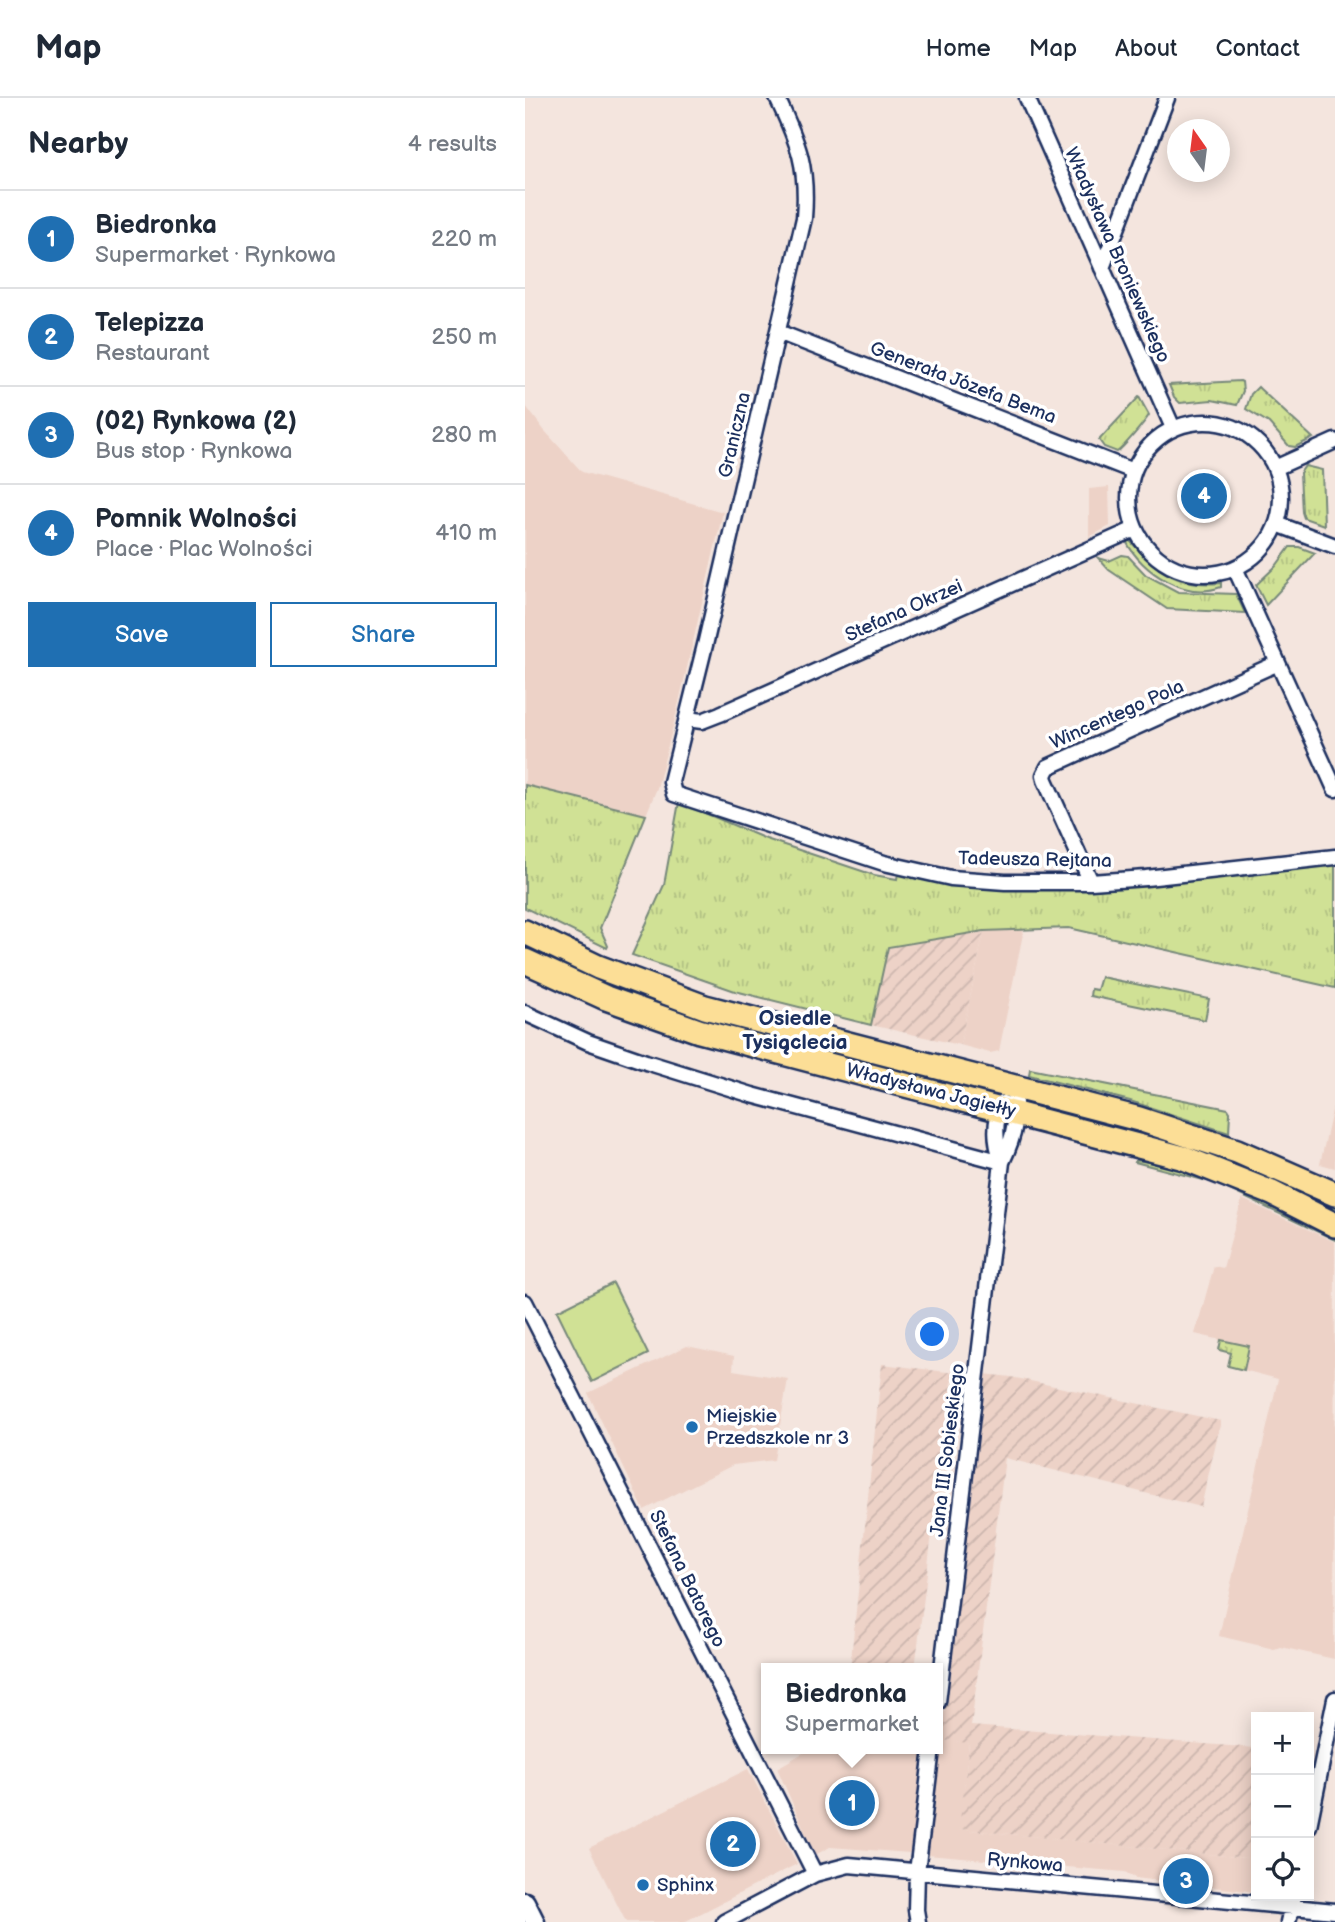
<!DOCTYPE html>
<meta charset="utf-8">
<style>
body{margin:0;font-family:"Balsamiq Sans",sans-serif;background:#f6f6f7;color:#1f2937}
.controls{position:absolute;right:21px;bottom:21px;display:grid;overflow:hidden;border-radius:0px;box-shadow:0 4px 18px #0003}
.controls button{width:63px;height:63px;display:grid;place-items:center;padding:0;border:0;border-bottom:2px solid #e0e1e3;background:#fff;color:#1f2937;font:35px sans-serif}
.compass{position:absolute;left:642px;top:21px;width:63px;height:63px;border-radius:50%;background:#fff;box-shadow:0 4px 18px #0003;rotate:346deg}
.you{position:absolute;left:408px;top:1237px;width:24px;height:24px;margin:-18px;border:5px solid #fff;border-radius:50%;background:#1a73e8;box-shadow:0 0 0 10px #1a73e833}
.badge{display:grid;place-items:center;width:46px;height:46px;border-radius:50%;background:#1f6fb2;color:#fff;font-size:23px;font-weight:700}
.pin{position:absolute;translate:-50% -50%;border:4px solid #fff;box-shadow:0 2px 7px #0006}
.popup{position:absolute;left:236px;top:1565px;width:182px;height:91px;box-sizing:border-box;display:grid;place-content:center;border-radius:0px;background:#fff;filter:drop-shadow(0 2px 5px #0005);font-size:23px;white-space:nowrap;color:#747a83}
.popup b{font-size:26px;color:#1f2937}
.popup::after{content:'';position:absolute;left:50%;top:100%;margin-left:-14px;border:14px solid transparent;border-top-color:#fff}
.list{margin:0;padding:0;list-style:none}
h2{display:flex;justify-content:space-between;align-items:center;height:91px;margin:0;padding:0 28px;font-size:30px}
h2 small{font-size:23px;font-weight:400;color:#747a83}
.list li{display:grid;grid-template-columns:46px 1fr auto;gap:21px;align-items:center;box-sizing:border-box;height:98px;padding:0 28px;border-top:2px solid #e0e1e3}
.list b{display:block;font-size:26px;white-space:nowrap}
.list p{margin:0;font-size:23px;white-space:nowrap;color:#747a83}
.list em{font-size:23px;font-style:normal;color:#747a83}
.actions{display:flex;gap:14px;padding:21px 28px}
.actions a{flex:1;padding:16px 0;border:2px solid #1f6fb2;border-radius:0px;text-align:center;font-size:24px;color:#1f6fb2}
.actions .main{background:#1f6fb2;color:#fff}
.icon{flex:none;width:38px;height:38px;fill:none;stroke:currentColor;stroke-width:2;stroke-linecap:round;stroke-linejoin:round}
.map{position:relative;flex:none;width:810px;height:1824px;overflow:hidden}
header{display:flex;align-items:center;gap:42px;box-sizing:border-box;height:98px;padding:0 35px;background:#fff;border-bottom:2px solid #e0e1e3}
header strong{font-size:33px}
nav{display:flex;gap:38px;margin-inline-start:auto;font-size:24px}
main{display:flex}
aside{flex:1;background:#fff}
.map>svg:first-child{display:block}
.built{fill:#edd2c7}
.industrial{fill:url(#industrial-furrows)}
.grass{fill:url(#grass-tufts);stroke:#76887a;stroke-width:2}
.garden{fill:#d0e195;stroke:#76887a;stroke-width:2}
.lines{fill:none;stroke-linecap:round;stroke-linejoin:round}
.minor-casing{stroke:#1b2f5e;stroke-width:19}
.tertiary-casing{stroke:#1b2f5e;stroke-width:23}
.primary-casing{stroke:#1b2f5e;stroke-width:28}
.minor{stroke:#fff;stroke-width:14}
.tertiary{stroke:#fff;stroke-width:18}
.primary{stroke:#fcde96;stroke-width:23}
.poi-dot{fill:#1f6fb2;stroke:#fff;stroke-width:2.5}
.labels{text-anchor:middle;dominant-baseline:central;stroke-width:7;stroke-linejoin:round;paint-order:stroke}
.street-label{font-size:19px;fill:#1b2f5e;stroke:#fff}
.poi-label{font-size:19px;fill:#1b2f5e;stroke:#fff;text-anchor:start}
.neighbourhood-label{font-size:21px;font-weight:bold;fill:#1b2f5e;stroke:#fff}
</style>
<header>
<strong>Map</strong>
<nav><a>Home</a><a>Map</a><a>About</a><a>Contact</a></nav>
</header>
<main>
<aside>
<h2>Nearby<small>4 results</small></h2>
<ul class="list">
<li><span class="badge">1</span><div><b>Biedronka</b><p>Supermarket · Rynkowa</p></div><em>220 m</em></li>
<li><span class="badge">2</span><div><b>Telepizza</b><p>Restaurant</p></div><em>250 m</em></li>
<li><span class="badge">3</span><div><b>(02) Rynkowa (2)</b><p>Bus stop · Rynkowa</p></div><em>280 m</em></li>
<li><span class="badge">4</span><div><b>Pomnik Wolności</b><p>Place · Plac Wolności</p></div><em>410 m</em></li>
</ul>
<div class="actions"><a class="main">Save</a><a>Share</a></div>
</aside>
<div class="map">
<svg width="810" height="1824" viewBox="0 0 810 1824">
<defs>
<pattern id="industrial-furrows" width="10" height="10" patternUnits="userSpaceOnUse" patternTransform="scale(1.75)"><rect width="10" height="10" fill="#edd2c7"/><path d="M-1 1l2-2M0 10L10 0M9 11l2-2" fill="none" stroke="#cbb5ad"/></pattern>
<pattern id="grass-tufts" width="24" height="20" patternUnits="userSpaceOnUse" patternTransform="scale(1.75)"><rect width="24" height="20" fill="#d0e195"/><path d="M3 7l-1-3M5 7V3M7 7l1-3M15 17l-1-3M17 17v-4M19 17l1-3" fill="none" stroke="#b2c183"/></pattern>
</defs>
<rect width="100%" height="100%" fill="#f4e5de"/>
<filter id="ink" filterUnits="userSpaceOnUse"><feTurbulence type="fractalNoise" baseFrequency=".0143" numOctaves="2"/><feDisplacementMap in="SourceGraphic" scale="14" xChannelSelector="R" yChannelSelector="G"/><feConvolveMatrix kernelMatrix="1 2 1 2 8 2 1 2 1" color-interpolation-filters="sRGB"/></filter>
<g filter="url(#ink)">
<path class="built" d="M 0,307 L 19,332 L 57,374 L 198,414 L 151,617 L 132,690 L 121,717 L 0,687 Z
M 584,389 L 585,428 L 564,439 L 564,391 Z
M 499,831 L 474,953 L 465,955 L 435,947 L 459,833 Z
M 810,1000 L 810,1070 L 795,1066 Z
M 717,1101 L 810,1144 L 809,1561 L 756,1549 L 749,1551 L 694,1538 L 753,1281 L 703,1268 L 706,1255 L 694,1252 L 696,1242 L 670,1236 L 689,1168 L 698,1170 Z
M 162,1248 L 209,1258 L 208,1272 L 263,1281 L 249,1362 L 208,1367 L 119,1412 L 63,1295 Z
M 416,1642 L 444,1644 L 435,1731 L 731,1761 L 731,1794 L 610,1780 L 600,1774 L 402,1757 Z
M 285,1651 L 398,1651 L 385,1755 L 305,1749 L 290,1757 L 252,1670 Z
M 223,1671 L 272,1766 L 159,1824 L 101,1824 L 64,1750 Z"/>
<path class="industrial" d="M 459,833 L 435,947 L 346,927 L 363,849 Z
M 357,1266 L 430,1275 L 426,1285 L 390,1570 L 325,1570 Z
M 459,1276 L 486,1279 L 696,1323 L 676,1409 L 480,1360 L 446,1628 L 731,1650 L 731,1761 L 434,1731 L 444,1645 L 416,1642 Z"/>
<path class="grass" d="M 715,283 L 717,284 L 718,293 L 712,307 L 687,302 L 655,305 L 649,299 L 644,287 Z
M 733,289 L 735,291 L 788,340 L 770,349 L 764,348 L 744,325 L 721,311 L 726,296 Z
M 614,299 L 624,317 C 620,324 598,350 592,354 L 579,349 L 574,342 Z
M 780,368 L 797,372 L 799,427 L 779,420 L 777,414 L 775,375 Z
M 601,443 L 605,443 C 635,474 650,489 696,485 L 696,489 C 661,502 617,475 601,443 Z
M 765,449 L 774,449 L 790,455 L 741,507 L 731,487 L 751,468 Z
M 597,457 L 603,458 L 621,477 L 653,494 L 711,496 L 720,515 L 642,511 L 584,472 L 573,460 L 584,463 Z
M 0,687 L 121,717 L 75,830 L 83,848 L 82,850 L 0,810 Z
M 154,704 L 241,741 L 349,777 L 372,781 L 373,776 C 517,806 666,780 810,766 L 810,890 L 544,830 L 459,833 L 363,849 L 346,927 L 210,893 L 107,857 L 139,787 Z
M 576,879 L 684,901 L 680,922 L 565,898 L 566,891 L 572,892 Z
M 91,886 L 438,983 L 436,992 L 188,928 L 88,894 Z
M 505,971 L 703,1011 L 705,1014 L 704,1035 L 605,1003 L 504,977 Z
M 538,1008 L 659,1042 L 810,1105 L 810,1116 L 537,1018 Z
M 611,1062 L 663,1070 L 810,1134 L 810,1142 L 690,1085 L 610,1064 Z
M 696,1242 L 724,1248 L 719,1272 L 703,1268 L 706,1255 L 694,1252 Z"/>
<path class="garden" d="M 88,1185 L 123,1256 L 67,1284 L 32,1213 Z"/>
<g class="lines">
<defs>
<path id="minor" d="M 252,0 C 274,46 283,69 279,120 L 181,543 L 146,684 L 149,696 L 359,765 L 426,780 L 480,784 L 566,784 L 621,780 L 810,759
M 502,0 L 648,330
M 577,170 L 642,0
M 253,234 L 608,373
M604 400a76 76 0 1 1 152 0a76 76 0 1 1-152 0Z
M 750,370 L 810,343
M 752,426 L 810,448
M 710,470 L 810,691
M 162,621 L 177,623 L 195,616 L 610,431
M 566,784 L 520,682 L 519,677 L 523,669 L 753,565
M 0,915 L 63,944 L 121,964 L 227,997 L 477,1064
M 477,1064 C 470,1044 468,1024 478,1005
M 0,1204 L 290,1776
M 413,1604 L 477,1064 C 491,1035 493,1020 488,988
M 784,1728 L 810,1601
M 199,1824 L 290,1776 L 324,1767 L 810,1813
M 393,1824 L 391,1812 L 392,1774 L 407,1651
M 763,1824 L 769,1798"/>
<path id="tertiary" d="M 0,1804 L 10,1824"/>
<path id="primary" d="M 0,834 L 73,869 L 180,909 L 614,1021 L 712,1053 L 810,1096
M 0,863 L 81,900 L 174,933 L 659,1060 L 747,1095 L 810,1127"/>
</defs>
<use href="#minor" class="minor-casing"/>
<use href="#tertiary" class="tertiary-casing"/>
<use href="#primary" class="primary-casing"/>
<use href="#minor" class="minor"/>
<use href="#tertiary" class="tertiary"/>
<use href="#primary" class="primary"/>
</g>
</g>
<g class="poi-dot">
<circle cx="167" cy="1329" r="7"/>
<circle cx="118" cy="1787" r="7"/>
</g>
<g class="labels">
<g class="street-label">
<text transform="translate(592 157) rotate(66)">Władysława Broniewskiego</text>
<text transform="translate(438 285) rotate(21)">Generała Józefa Bema</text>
<text transform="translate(210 337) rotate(-77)">Graniczna</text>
<text transform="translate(379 513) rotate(-24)">Stefana Okrzei</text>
<text transform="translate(592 617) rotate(-24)">Wincentego Pola</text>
<text transform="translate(510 762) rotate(1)">Tadeusza Rejtana</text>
<text transform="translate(406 993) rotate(14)">Władysława Jagiełły</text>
<text transform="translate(423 1352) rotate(-83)">Jana III Sobieskiego</text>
<text transform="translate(162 1481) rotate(64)">Stefana Batorego</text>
<text transform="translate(500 1765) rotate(5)">Rynkowa</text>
</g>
<g class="poi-label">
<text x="181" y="1318">Miejskie<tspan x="181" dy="22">Przedszkole nr 3</tspan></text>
<text x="132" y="1787">Sphinx</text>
</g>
<g class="neighbourhood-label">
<text x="270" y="920">Osiedle<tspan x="270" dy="24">Tysiąclecia</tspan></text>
</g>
</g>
</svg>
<div class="controls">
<button>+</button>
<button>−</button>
<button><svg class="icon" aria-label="locate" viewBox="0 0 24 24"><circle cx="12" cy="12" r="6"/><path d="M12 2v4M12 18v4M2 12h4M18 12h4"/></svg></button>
</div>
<svg class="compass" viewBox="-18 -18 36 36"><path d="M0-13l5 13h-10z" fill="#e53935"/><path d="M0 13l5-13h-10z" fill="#747a83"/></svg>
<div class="you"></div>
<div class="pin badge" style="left:327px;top:1705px">1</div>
<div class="popup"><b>Biedronka</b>Supermarket</div>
<div class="pin badge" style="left:208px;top:1746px">2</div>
<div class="pin badge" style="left:661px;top:1783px">3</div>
<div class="pin badge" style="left:679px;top:398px">4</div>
</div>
</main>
